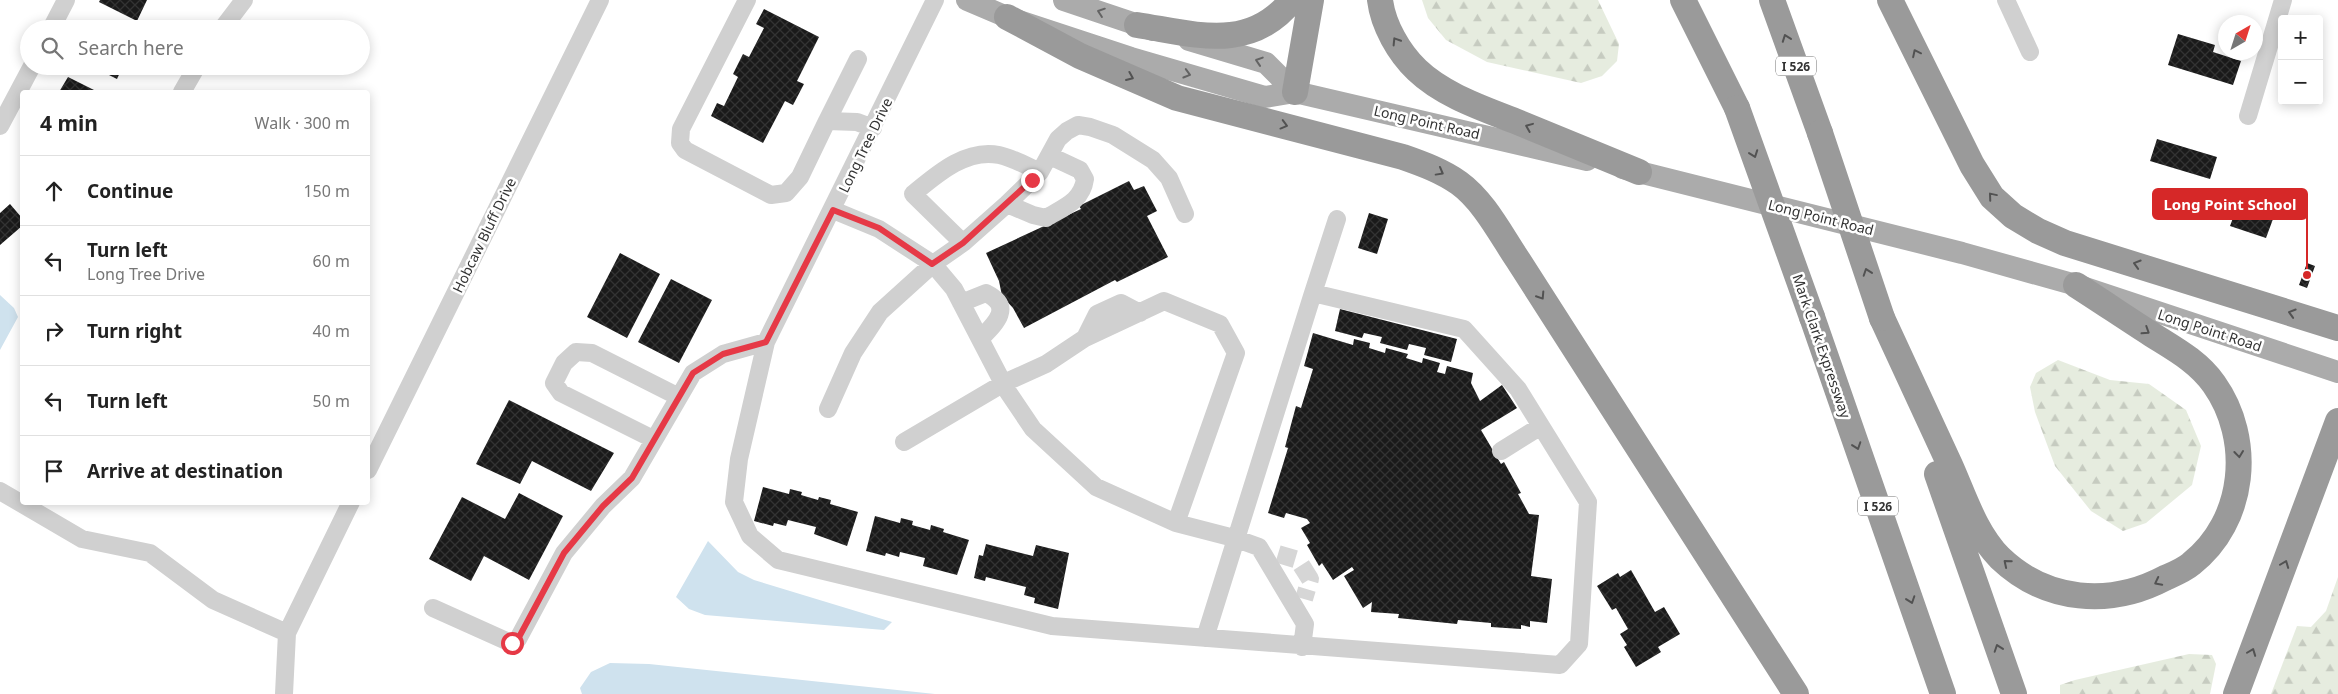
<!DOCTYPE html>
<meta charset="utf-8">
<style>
body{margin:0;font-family:"Noto Sans",sans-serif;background:#f6f6f6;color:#222}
.controls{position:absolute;right:15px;top:15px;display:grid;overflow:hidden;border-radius:5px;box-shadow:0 2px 12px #0003}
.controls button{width:45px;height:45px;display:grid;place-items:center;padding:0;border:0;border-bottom:1px solid #e0e0e0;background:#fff;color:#222;font:25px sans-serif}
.compass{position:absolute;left:2218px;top:15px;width:45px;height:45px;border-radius:50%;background:#fff;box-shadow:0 2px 12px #0003;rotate:39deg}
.stop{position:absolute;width:15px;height:15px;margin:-11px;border:4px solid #e63946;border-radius:50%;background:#fff}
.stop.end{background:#e63946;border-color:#fff;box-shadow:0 1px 5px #0008}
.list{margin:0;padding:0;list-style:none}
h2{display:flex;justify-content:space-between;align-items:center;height:65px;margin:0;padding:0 20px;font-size:21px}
h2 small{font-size:16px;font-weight:400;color:#767676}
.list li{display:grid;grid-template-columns:32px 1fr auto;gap:15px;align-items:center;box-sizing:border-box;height:70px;padding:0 20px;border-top:1px solid #e0e0e0}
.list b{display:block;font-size:19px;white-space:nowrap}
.list p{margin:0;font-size:16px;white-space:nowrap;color:#767676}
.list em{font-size:16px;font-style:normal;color:#767676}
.icon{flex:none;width:28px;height:28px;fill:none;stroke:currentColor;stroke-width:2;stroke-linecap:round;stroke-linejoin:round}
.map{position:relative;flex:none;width:2338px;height:694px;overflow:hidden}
.search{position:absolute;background:#fff;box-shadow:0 2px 12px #0003;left:20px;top:20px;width:350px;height:55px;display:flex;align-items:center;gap:12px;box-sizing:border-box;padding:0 18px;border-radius:28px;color:#767676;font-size:19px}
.panel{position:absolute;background:#fff;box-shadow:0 2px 12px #0003;left:20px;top:90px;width:350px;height:415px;border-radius:5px}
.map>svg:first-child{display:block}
.forest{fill:url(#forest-firs)}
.water{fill:#cfe2ee}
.building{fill:url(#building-cross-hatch)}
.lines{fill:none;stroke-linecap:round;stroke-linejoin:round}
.minor-tunnel{stroke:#d6d6d6;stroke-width:18;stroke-dasharray:18 9;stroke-linecap:butt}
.minor{stroke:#d0d0d0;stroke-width:18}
.major{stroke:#ababab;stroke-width:22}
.highway{stroke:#9a9a9a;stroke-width:26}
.highway-bridge{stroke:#9a9a9a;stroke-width:26}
.oneway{stroke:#636363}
.oneway2{stroke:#525252}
.route{stroke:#e63946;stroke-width:6}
.labels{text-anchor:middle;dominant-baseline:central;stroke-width:5;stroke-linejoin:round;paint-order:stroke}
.shield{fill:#fff;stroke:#707070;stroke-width:1}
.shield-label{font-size:12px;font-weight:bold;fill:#333}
.street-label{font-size:14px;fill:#333;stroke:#fff}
.leader{fill:none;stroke:#d62828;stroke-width:2}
.callout-dot{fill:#d62828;stroke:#fff;stroke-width:2}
.callout{fill:#d62828;stroke:#d62828;stroke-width:2}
.callout-label{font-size:15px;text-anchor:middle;font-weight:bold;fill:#fff}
</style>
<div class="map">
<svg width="2338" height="694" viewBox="0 0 2338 694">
<defs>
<pattern id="forest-firs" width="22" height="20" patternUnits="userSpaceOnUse" patternTransform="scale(1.25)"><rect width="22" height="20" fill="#e6ecdf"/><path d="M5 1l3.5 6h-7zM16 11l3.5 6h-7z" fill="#c6cbc0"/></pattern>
<pattern id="building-cross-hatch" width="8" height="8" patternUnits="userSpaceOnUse" patternTransform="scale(1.25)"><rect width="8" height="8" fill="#1a1a1a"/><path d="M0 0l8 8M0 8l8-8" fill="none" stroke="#333"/></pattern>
</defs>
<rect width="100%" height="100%" fill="#fff"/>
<path class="forest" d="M 1422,0 L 1598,0 L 1619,44 L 1617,61 L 1602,76 L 1581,83 L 1487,62 L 1446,40 L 1428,18 Z
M 2058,360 L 2110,380 L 2149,384 L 2186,410 L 2201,446 L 2192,485 L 2146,523 L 2123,531 L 2091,511 L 2055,466 L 2035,412 L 2030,387 L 2036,373 Z
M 2338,577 L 2338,694 L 2271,694 L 2297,626 L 2311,627 L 2326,611 Z
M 2189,654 L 2212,655 L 2216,664 L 2210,694 L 2060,694 L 2060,685 L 2075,680 Z"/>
<path class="water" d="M 0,295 L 14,308 L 18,317 L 0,350 Z
M 708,541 L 738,572 L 754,580 L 892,622 L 884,630 L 705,615 L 689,609 L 676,597 Z
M 610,663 L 649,664 L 935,694 L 582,694 L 580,688 L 591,672 Z"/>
<path class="building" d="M 100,0 L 147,0 L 137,21 L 99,2 Z
M 764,9 L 819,37 L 797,81 L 804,84 L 793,105 L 785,101 L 763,143 L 711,116 L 717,103 L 724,106 L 738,77 L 733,74 L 743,54 L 749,57 L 764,28 L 756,24 Z
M 2178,34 L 2215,45 L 2213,52 L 2241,61 L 2233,85 L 2168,65 Z
M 91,66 L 123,66 L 117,79 Z
M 68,77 L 94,90 L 93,92 L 59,92 Z
M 2157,139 L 2217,157 L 2210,179 L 2150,161 Z
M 1129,181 L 1134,190 L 1144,186 L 1157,211 L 1147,216 L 1168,257 L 1117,282 L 1115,280 L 1024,328 L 1013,308 L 1002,296 L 999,281 L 986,253 L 1081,209 L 1079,206 Z
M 10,204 L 22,218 L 22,226 L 0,245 L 0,213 Z
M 2237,207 L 2273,219 L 2266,238 L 2230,226 Z
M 1369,213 L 1388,219 L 1377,254 L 1358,248 Z
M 620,253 L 660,274 L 627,338 L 587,317 Z
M 2307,263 L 2315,266 L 2307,288 L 2299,285 Z
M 671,279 L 712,300 L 679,363 L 638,342 Z
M 1340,309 L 1457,339 L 1451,362 L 1424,355 L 1426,348 L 1409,344 L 1407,350 L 1380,343 L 1382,337 L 1364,333 L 1362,338 L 1335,331 Z
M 1313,333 L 1353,345 L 1354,339 L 1370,343 L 1369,348 L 1385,353 L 1386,348 L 1408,354 L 1406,358 L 1422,363 L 1423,358 L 1440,363 L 1437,372 L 1445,374 L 1447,366 L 1473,373 L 1471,383 L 1480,401 L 1502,385 L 1517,408 L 1481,430 L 1501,464 L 1504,462 L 1521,493 L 1518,494 L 1529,514 L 1539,515 L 1531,576 L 1552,579 L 1547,623 L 1530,621 L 1530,627 L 1521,625 L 1521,629 L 1491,627 L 1491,623 L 1458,620 L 1457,624 L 1398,618 L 1399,614 L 1371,612 L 1372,602 L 1363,608 L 1344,576 L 1354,570 L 1352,567 L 1333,580 L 1322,563 L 1319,566 L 1307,545 L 1310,543 L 1301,528 L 1310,523 L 1307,519 L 1286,513 L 1284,518 L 1268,513 L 1288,448 L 1285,447 L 1296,406 L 1301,408 L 1313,369 L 1304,366 Z
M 509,400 L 614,453 L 591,491 L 532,461 L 520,484 L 476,464 Z
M 763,487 L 789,494 L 790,489 L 802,492 L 801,495 L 818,500 L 819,497 L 831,500 L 830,504 L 858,512 L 847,546 L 814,534 L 816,527 L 788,520 L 786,526 L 774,523 L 773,526 L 754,521 Z
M 519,493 L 563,516 L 529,580 L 484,556 L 471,581 L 429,559 L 462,497 L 505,519 Z
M 875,516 L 900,523 L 901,518 L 913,521 L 912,525 L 930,530 L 931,525 L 944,529 L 943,532 L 969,540 L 957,575 L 923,566 L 925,558 L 900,552 L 899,557 L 886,553 L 885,556 L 866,551 Z
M 986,544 L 1033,556 L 1036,545 L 1069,553 L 1058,609 L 1034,603 L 1035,598 L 1024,595 L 1026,587 L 986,577 L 985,581 L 974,578 L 979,555 L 983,556 Z
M 1631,570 L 1655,612 L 1664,607 L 1680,634 L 1658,647 L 1661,652 L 1636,667 L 1624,647 L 1627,645 L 1620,634 L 1628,629 L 1616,608 L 1612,610 L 1597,586 L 1618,573 L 1620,577 Z"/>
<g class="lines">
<path class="minor-tunnel" d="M 1278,554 L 1298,560 L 1310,579 L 1304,599"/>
<path class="minor" d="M 747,0 L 681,129 L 680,143 L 685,150 L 771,195 L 786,193 L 800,177 L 827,121 L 857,122 L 873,128
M 935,0 L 766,342 L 739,459 L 734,502 L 750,536 L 778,560 L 1052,626 L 1560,665 L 1579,644 L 1588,502 L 1518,389 L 1464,329 L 1313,293 L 1205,638
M 2006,0 L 2030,52
M 51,29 L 66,0
M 222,29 L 244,0
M 182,92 L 197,66
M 2248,116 L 2283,0
M 827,121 L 858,59
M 0,126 L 32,66
M 1007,204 L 1033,215 L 1046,218 C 1064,207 1082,201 1085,179 L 1080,170 L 1050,156
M 833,210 L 879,229 L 933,264 L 954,289 L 1006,389 L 1033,429 L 1096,487 L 1176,523 L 1234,538 L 1259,547 L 1305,624 L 1302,647
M 963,243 L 913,194 C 936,175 966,148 999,155 C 1013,158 1027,166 1040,172
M 1313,293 L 1337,219
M 961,303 L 986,293 C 1014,307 995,324 980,339
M 1085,338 L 1097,314 L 1121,303 L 1140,313
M 828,409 L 853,353 L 880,312 L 933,264 L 963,243 L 1007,204 L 1040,172 L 1058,139 L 1067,131 L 1078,125 L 1090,127 L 1113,135 L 1153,160 L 1169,178 L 1185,214
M 653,439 L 561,393 L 554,383 L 564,363 L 576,352 L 592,353 L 679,397
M 904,442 L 1004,383 L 1046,364 L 1085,338 L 1164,301 L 1220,324 L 1236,353 L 1176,523
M 1501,451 L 1541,426
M 368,470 L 600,0
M 0,491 L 82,539 L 150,553 L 213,600 L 287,633
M 433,608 L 511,643 L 518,639 L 564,553 L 603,506 L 632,478 L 693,373 L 723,354 L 766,342
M 284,694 L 287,633 L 351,502"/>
<path class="major" d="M 967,0 L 1007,17 L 1131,58 L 1265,97 L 1295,92 L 1587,160
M 1064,0 L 1153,30
M 1189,40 L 1266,63 L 1295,92
M 1623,168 L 1962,253 L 2076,285 L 2338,372"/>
<path class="highway" d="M 1380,0 C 1383,25 1399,53 1417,70 C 1443,95 1482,108 1515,121 C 1556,138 1598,155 1639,172
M 1683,0 L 1737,108
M 1772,0 L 1820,133
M 1890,0 L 1972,165 L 1992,197 L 2013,216 L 2038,231 L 2065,243 L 2338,328
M 1007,17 L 1080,56 L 1177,98 L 1403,157 C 1423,164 1442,171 1459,183 C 1484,201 1501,235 1518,260 L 1796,694
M 1137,25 C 1195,34 1250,53 1292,0
M 1295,92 L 1311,0
M 1812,317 L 1943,694
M 1882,318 C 1905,367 1927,416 1950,465 C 1964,496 1975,533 2000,558 C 2046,602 2110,607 2165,578 C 2174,574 2184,570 2191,564 C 2246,521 2253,439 2214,384 C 2198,361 2173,348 2151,334 C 2126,318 2101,301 2076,285
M 1937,474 L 2014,694
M 2236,694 L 2338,421"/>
<path class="highway-bridge" d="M 1737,108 L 1812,317
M 1820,133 L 1882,318"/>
</g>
<defs><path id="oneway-chevron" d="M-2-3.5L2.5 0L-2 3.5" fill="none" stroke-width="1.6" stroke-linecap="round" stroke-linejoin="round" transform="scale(1.25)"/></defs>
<g class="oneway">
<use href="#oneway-chevron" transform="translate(1101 12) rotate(-161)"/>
<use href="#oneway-chevron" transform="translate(1259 61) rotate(-162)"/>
<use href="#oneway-chevron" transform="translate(1187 74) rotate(16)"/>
</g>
<g class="oneway2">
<use href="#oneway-chevron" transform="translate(1786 38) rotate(-110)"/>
<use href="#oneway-chevron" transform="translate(1396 41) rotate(-122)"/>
<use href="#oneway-chevron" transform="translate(1916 53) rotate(-116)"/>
<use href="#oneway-chevron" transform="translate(1130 77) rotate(23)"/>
<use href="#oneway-chevron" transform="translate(1284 125) rotate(15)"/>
<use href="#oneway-chevron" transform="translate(1529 127) rotate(-158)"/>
<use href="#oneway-chevron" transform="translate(1754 154) rotate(70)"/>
<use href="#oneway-chevron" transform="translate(1440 172) rotate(29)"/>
<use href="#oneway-chevron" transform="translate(1992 196) rotate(-130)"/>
<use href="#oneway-chevron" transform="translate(2137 264) rotate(-163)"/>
<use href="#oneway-chevron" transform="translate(1867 272) rotate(-109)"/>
<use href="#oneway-chevron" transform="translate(1541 296) rotate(57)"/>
<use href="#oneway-chevron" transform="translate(2292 313) rotate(-163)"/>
<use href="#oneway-chevron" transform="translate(2146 331) rotate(33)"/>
<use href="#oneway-chevron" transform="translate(1857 446) rotate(71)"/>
<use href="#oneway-chevron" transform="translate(2239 454) rotate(83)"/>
<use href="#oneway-chevron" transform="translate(2007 563) rotate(-140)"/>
<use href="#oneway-chevron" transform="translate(2285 564) rotate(-69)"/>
<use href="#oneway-chevron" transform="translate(2158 582) rotate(153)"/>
<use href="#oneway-chevron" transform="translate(1911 600) rotate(71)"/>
<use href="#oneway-chevron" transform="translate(1998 648) rotate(-109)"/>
<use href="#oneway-chevron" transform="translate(2252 652) rotate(-69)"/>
</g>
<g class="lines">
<path class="route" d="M 512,643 L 518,639 L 564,553 L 603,506 L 632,478 L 693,373 L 723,354 L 766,342 L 833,210 L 879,228 L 932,264 L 963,243 L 1032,180"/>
</g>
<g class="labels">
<g class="shield">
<rect x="1776" y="56.5" width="40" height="19" rx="4"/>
<rect x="1858" y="496.5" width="40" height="19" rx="4"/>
</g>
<g class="shield-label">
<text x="1796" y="66">I 526</text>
<text x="1878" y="506">I 526</text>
</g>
<g class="street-label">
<text transform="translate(1427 122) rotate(13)">Long Point Road</text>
<text transform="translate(865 145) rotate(-64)">Long Tree Drive</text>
<text transform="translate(1821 217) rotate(14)">Long Point Road</text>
<text transform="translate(484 235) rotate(-64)">Hobcaw Bluff Drive</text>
<text transform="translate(2210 330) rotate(18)">Long Point Road</text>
<text transform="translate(1822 346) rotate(71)">Mark Clark Expressway</text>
</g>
</g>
<path class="leader" d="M2307 275L2307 204"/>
<circle class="callout-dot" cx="2307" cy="275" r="5"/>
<rect class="callout" x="2153" y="189" width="154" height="30" rx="5"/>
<g class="callout-label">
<text x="2230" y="210">Long Point School</text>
</g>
</svg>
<div class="controls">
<button>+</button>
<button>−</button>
</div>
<svg class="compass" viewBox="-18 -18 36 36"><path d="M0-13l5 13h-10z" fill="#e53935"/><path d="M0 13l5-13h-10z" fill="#767676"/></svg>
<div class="stop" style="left:512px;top:643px"></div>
<div class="stop end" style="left:1032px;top:180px"></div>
<div class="search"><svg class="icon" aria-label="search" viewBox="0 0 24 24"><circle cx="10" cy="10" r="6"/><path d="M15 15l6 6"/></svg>Search here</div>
<section class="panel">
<h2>4 min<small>Walk · 300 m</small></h2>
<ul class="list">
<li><svg class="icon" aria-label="ahead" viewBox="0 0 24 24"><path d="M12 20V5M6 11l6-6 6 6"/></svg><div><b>Continue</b></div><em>150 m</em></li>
<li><svg class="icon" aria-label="left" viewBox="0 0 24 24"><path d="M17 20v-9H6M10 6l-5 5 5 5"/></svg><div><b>Turn left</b><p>Long Tree Drive</p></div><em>60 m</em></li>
<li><svg class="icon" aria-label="right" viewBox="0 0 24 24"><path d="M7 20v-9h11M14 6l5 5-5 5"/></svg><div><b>Turn right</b></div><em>40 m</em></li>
<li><svg class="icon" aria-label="left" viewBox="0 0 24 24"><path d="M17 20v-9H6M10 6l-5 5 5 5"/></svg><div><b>Turn left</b></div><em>50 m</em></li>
<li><svg class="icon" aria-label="arrive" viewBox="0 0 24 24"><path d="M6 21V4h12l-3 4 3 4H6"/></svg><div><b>Arrive at destination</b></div></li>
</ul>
</section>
</div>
